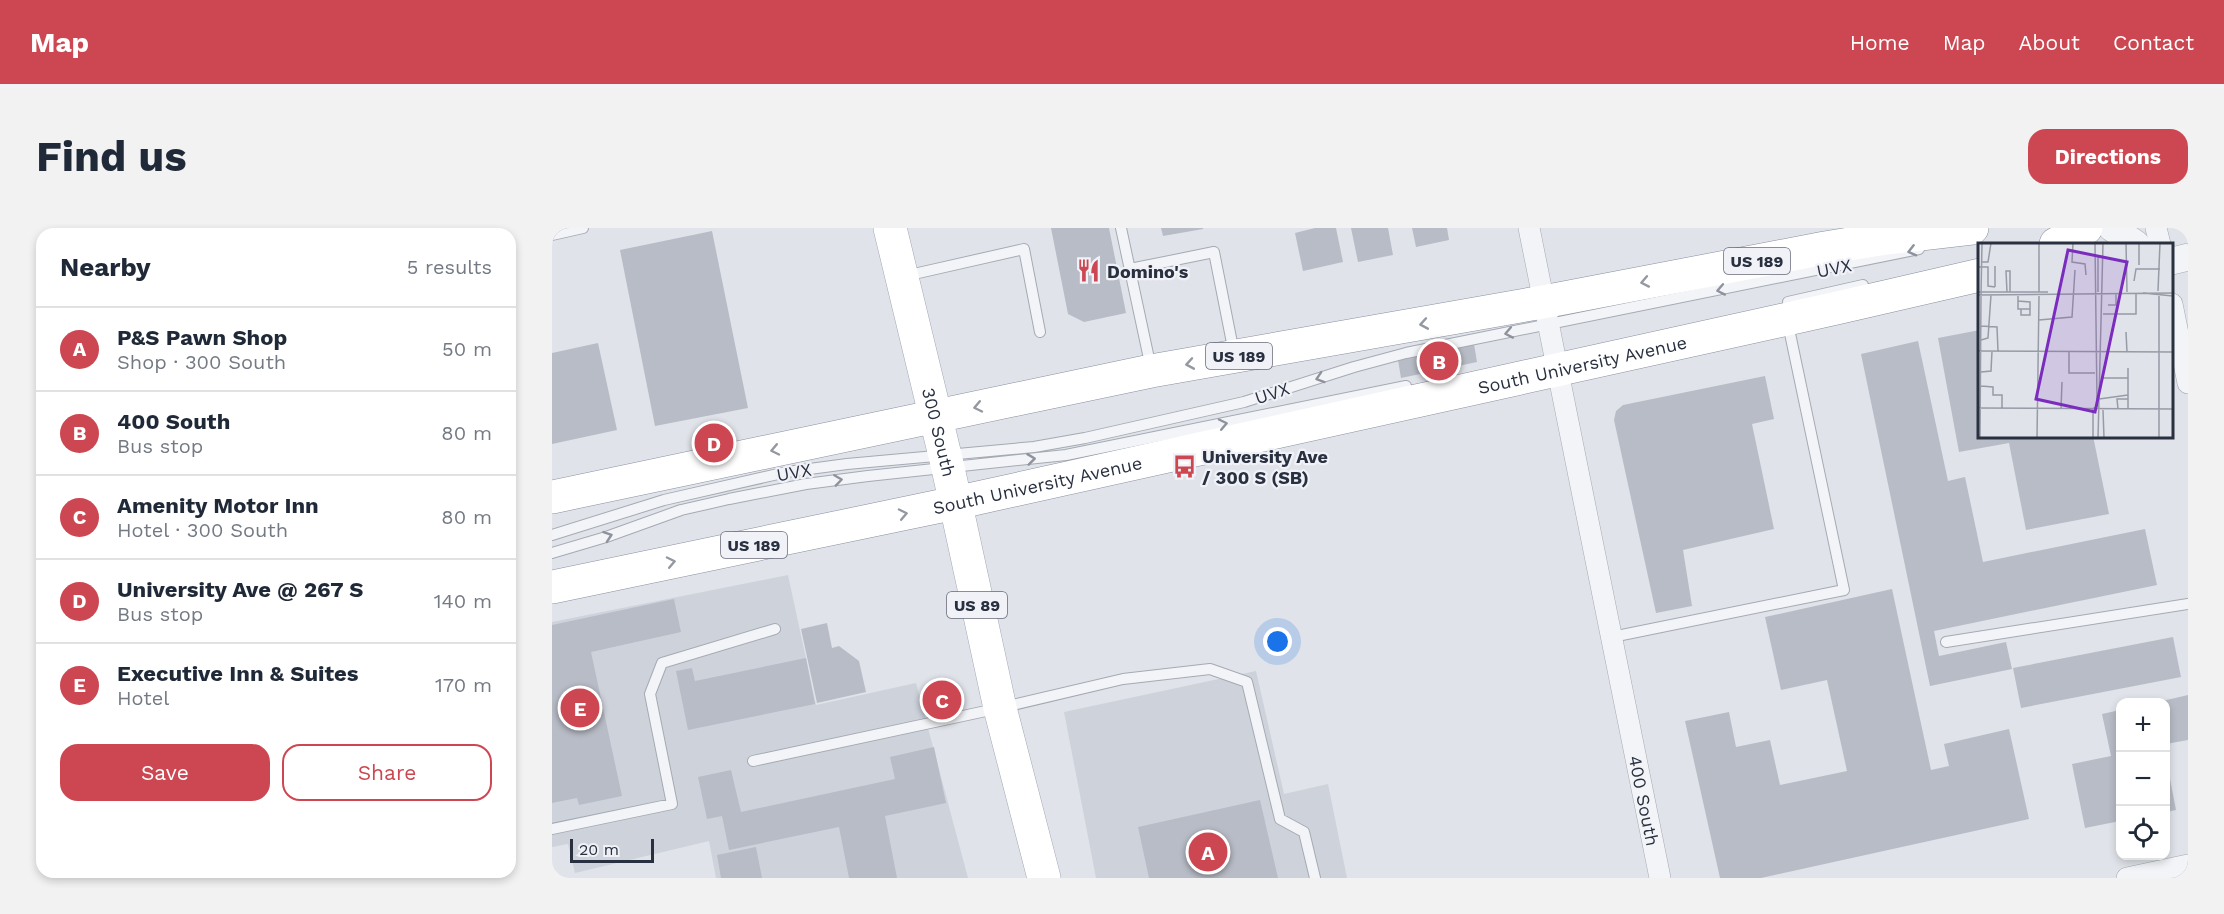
<!DOCTYPE html>
<meta charset="utf-8">
<style>
body{margin:0;font-family:"Work Sans",sans-serif;background:#f2f2f3;color:#1f2937}
.controls{position:absolute;right:18px;bottom:18px;display:grid;overflow:hidden;border-radius:12px;box-shadow:0 3px 9px #0003}
.controls button{width:54px;height:54px;display:grid;place-items:center;padding:0;border:0;border-bottom:2px solid #e0e1e3;background:#fff;color:#1f2937;font:30px sans-serif}
.scale{position:absolute;left:18px;bottom:15px;width:84px;box-sizing:border-box;padding-left:6px;border:3px solid #293040;border-top:0;font-size:16px;line-height:21px;white-space:nowrap;color:#293040;-webkit-text-stroke:4px #f0f2f7;paint-order:stroke}
.you{position:absolute;left:726px;top:414px;width:21px;height:21px;margin:-15px;border:4px solid #fff;border-radius:50%;background:#1a73e8;box-shadow:0 0 0 9px #1a73e833}
.badge{display:grid;place-items:center;width:39px;height:39px;border-radius:50%;background:#cc4751;color:#fff;font-size:20px;font-weight:700}
.pin{position:absolute;translate:-50% -50%;border:3px solid #fff;box-shadow:0 2px 6px #0006}
.list{margin:0;padding:0;list-style:none}
h2{display:flex;justify-content:space-between;align-items:center;height:78px;margin:0;padding:0 24px;font-size:26px}
h2 small{font-size:20px;font-weight:400;color:#747a83}
.list li{display:grid;grid-template-columns:39px 1fr auto;gap:18px;align-items:center;box-sizing:border-box;height:84px;padding:0 24px;border-top:2px solid #e0e1e3}
.list b{display:block;font-size:22px;white-space:nowrap}
.list p{margin:0;font-size:20px;white-space:nowrap;color:#747a83}
.list em{font-size:20px;font-style:normal;color:#747a83}
.actions{display:flex;gap:12px;padding:18px 24px}
.actions a{flex:1;padding:14px 0;border:2px solid #cc4751;border-radius:18px;text-align:center;font-size:21px;color:#cc4751}
.actions .main{background:#cc4751;color:#fff}
.icon{flex:none;width:33px;height:33px;fill:none;stroke:currentColor;stroke-width:2;stroke-linecap:round;stroke-linejoin:round}
.map{position:relative;flex:none;width:1636px;height:650px;overflow:hidden;border-radius:18px}
header{display:flex;align-items:center;gap:36px;box-sizing:border-box;height:84px;padding:0 30px;background:#cc4751;color:#fff}
header strong{font-size:28px}
nav{display:flex;gap:33px;margin-inline-start:auto;font-size:21px}
.intro{display:flex;align-items:center;justify-content:space-between;box-sizing:border-box;height:144px;padding:0 36px}
h1{margin:0;font-size:42px}
.button{padding:15px 27px;border-radius:18px;background:#cc4751;color:#fff;font-size:21px;font-weight:700}
main{display:flex;gap:36px;padding:0 36px}
aside{flex:1;background:#fff;border-radius:18px;box-shadow:0 3px 9px #0003}
.map>svg:first-child{display:block}
.built{fill:#ced2db}
.building{fill:#b8bcc6}
.lines{fill:none;stroke-linecap:round;stroke-linejoin:round}
.service-casing{stroke:#a5aab3;stroke-width:12}
.minor-casing{stroke:#a5aab3;stroke-width:22}
.tertiary-casing{stroke:#a5aab3;stroke-width:28}
.primary-casing{stroke:#a0a7b5;stroke-width:34}
.trunk-casing{stroke:#888fa0;stroke-width:34}
.service{stroke:#f3f4f7;stroke-width:10}
.minor{stroke:#f3f4f7;stroke-width:21}
.tertiary{stroke:#f3f4f7;stroke-width:27}
.primary{stroke:#fff;stroke-width:33}
.trunk{stroke:#fff;stroke-width:33}
.oneway{stroke:#8e929c}
.oneway2{stroke:#9498a0}
.labels{text-anchor:middle;dominant-baseline:central;stroke-width:4.5;stroke-linejoin:round;paint-order:stroke}
.shield{fill:#f0f2f7;stroke:#656a77;stroke-width:1.5}
.shield-label{font-size:16px;font-weight:bold;fill:#293040}
.street-label{font-size:18px;fill:#293040;stroke:#f0f2f7}
.poi-label{font-size:18px;font-weight:bold;fill:#293040;stroke:#f0f2f7;text-anchor:start}
.inset-road{fill:none;stroke:#979ba5;stroke-width:1.5}
.view{fill:#7b2cbf;fill-opacity:0.15;stroke:#7b2cbf;stroke-width:3}
.inset-edge{fill:none;stroke:#293040;stroke-width:3}
</style>
<header>
<strong>Map</strong>
<nav><a>Home</a><a>Map</a><a>About</a><a>Contact</a></nav>
</header>
<div class="intro"><h1>Find us</h1><a class="button">Directions</a></div>
<main>
<aside>
<h2>Nearby<small>5 results</small></h2>
<ul class="list">
<li><span class="badge">A</span><div><b>P&amp;S Pawn Shop</b><p>Shop · 300 South</p></div><em>50 m</em></li>
<li><span class="badge">B</span><div><b>400 South</b><p>Bus stop</p></div><em>80 m</em></li>
<li><span class="badge">C</span><div><b>Amenity Motor Inn</b><p>Hotel · 300 South</p></div><em>80 m</em></li>
<li><span class="badge">D</span><div><b>University Ave @ 267 S</b><p>Bus stop</p></div><em>140 m</em></li>
<li><span class="badge">E</span><div><b>Executive Inn &amp; Suites</b><p>Hotel</p></div><em>170 m</em></li>
</ul>
<div class="actions"><a class="main">Save</a><a>Share</a></div>
</aside>
<div class="map">
<svg width="1636" height="650" viewBox="0 0 1636 650">
<rect width="100%" height="100%" fill="#e0e3e9"/>
<path class="built" d="M 236,347 L 264,477 L 364,455 L 416,650 L 164,650 L 157,613 L 23,645 L 16,616 L 0,619 L 0,394 Z
M 704,443 L 732,566 L 776,556 L 795,650 L 544,650 L 512,484 Z"/>
<path class="building" d="M 499,0 L 557,0 L 574,85 L 532,94 L 516,86 Z
M 609,0 L 651,0 L 651,1 L 611,8 Z
M 763,0 L 784,0 L 791,34 L 751,43 L 743,5 Z
M 799,0 L 836,0 L 841,27 L 806,34 Z
M 860,0 L 895,0 L 897,12 L 864,19 Z
M 160,3 L 196,180 L 103,198 L 68,22 Z
M 1428,102 L 1428,208 L 1541,208 L 1557,286 L 1474,302 L 1457,215 L 1407,224 L 1386,110 Z
M 1366,113 L 1396,253 L 1413,249 L 1431,334 L 1593,301 L 1605,357 L 1382,403 L 1387,428 L 1454,414 L 1460,441 L 1378,458 L 1309,126 Z
M 46,115 L 65,202 L 0,216 L 0,125 Z
M 922,116 L 925,134 L 849,150 L 846,132 Z
M 1213,148 L 1222,191 L 1200,196 L 1222,301 L 1131,322 L 1140,378 L 1104,385 L 1062,192 L 1064,183 L 1071,177 Z
M 1340,361 L 1379,542 L 1397,538 L 1392,516 L 1457,501 L 1477,591 L 1209,650 L 1168,650 L 1133,493 L 1177,484 L 1184,519 L 1218,512 L 1228,557 L 1295,543 L 1275,452 L 1229,462 L 1213,389 Z
M 122,371 L 129,404 L 39,424 L 70,568 L 27,577 L 25,570 L 0,575 L 0,397 Z
M 275,395 L 280,420 L 287,418 L 307,433 L 314,464 L 265,475 L 249,401 Z
M 1621,409 L 1629,449 L 1469,480 L 1461,440 Z
M 254,430 L 263,476 L 136,502 L 124,443 L 140,440 L 143,453 Z
M 1636,467 L 1636,512 L 1614,516 L 1614,475 L 1606,474 Z
M 1568,482 L 1568,593 L 1533,600 L 1520,536 L 1559,528 L 1550,486 Z
M 382,519 L 394,575 L 333,588 L 345,650 L 297,650 L 287,599 L 177,622 L 170,588 L 155,591 L 146,549 L 179,542 L 189,584 L 343,551 L 338,529 Z
M 1615,535 L 1624,582 L 1614,584 L 1614,535 Z
M 708,572 L 726,650 L 597,650 L 586,599 Z
M 204,619 L 210,650 L 169,650 L 165,627 Z"/>
<g class="lines">
<defs>
<path id="service" d="M 569,0 L 599,140
M 0,7 L 31,0
M 578,41 L 662,24 L 682,125
M 353,48 L 472,21 L 488,104
M 1236,74 L 1311,57
M 0,307 L 112,272 L 235,244 L 295,236 L 482,219 L 533,210 L 692,174 L 802,139 L 854,125 L 1367,21
M 0,325 L 54,309 L 129,282 L 177,271 L 254,256 L 316,248 L 514,227 L 854,158
M 1060,409 L 1292,362 L 1236,96
M 1394,414 L 1636,376
M 201,533 L 448,480 L 571,451 L 658,441 L 695,454 L 728,591 L 752,604 L 763,650
M 0,601 L 120,576 L 98,466 L 110,435 L 223,401"/>
<g id="minor">
<path id="s1" d="M 977,0 L 1108,650"/>
<path d="M 1604,0 L 1608,16"/>
<path d="M 1620,76 L 1636,155"/>
<path d="M 1575,650 L 1636,637"/>
</g>
<path id="tertiary" d="M 1560,0 L 1584,16
M 1620,33 L 1636,29"/>
<g id="primary">
<path id="s2" d="M 338,0 L 396,240 L 448,480 L 492,650"/>
</g>
<g id="trunk">
<path d="M 1504,16 L 1534,0"/>
<path d="M 0,269 L 599,143 L 991,74 L 1273,20 L 1334,10 L 1420,0"/>
<path id="s3" d="M 0,359 L 403,275 L 1285,80 L 1428,47"/>
</g>
</defs>
<use href="#service" class="service-casing"/>
<use href="#minor" class="minor-casing"/>
<use href="#tertiary" class="tertiary-casing"/>
<use href="#primary" class="primary-casing"/>
<use href="#trunk" class="trunk-casing"/>
<use href="#service" class="service"/>
<use href="#minor" class="minor"/>
<use href="#tertiary" class="tertiary"/>
<use href="#primary" class="primary"/>
<use href="#trunk" class="trunk"/>
</g>
<defs><path id="oneway-chevron" d="M-2-3.5L2.5 0L-2 3.5" fill="none" stroke-width="1.6" stroke-linecap="round" stroke-linejoin="round" transform="scale(1.5)"/></defs>
<g class="oneway">
<use href="#oneway-chevron" transform="translate(1360 23) rotate(166)"/>
<use href="#oneway-chevron" transform="translate(1169 62) rotate(169)"/>
<use href="#oneway-chevron" transform="translate(957 105) rotate(169)"/>
<use href="#oneway-chevron" transform="translate(768 150) rotate(162)"/>
<use href="#oneway-chevron" transform="translate(671 196) rotate(-12)"/>
<use href="#oneway-chevron" transform="translate(479 231) rotate(-7)"/>
<use href="#oneway-chevron" transform="translate(286 252) rotate(-8)"/>
<use href="#oneway-chevron" transform="translate(56 308) rotate(-19)"/>
</g>
<g class="oneway2">
<use href="#oneway-chevron" transform="translate(1093 54) rotate(169)"/>
<use href="#oneway-chevron" transform="translate(872 96) rotate(170)"/>
<use href="#oneway-chevron" transform="translate(638 136) rotate(170)"/>
<use href="#oneway-chevron" transform="translate(426 179) rotate(168)"/>
<use href="#oneway-chevron" transform="translate(223 222) rotate(168)"/>
<use href="#oneway-chevron" transform="translate(351 286) rotate(-12)"/>
<use href="#oneway-chevron" transform="translate(119 334) rotate(-12)"/>
</g>
<defs>
<symbol id="restaurant-bare" viewBox="-9 -9 18 18"><path d="M-5-6h1v4h1v-4h1v4h1v-4h1v5L-1.5 .5V6h-2V.5L-5-1ZM5-6V6H3V1.5H1.5Q1.5-4 5-6Z" fill="#cc4751" stroke="#f0f2f7" stroke-width="2.5" paint-order="stroke"/></symbol>
<symbol id="bus-bare" viewBox="-9 -9 18 18"><path d="M-5-6H5V4H4V6H2V4H-2V6H-4V4H-5ZM-3.5-4V0h7V-4ZM-3.5 1.2v1.5H-2V1.2ZM2 1.2v1.5H3.5V1.2Z" fill="#cc4751" stroke="#f0f2f7" stroke-width="2.5" paint-order="stroke"/></symbol>
</defs>
<g fill-rule="evenodd">
<use href="#restaurant-bare" x="520" y="26" width="33" height="33"/>
<use href="#bus-bare" x="616" y="222" width="33" height="33"/>
</g>
<g class="labels">
<g class="shield">
<rect x="1172" y="20" width="66" height="26" rx="4.5"/>
<rect x="654" y="115" width="66" height="26" rx="4.5"/>
<rect x="169" y="304" width="66" height="26" rx="4.5"/>
<rect x="395" y="364" width="60" height="26" rx="4.5"/>
</g>
<g class="shield-label">
<text x="1205" y="33">US 189</text>
<text x="687" y="128">US 189</text>
<text x="202" y="317">US 189</text>
<text x="425" y="377">US 89</text>
</g>
<g class="street-label">
<text transform="translate(1282 40) rotate(-11)">UVX</text>
<text stroke="none"><textPath href="#s3" startOffset="1054">South University Avenue</textPath></text>
<text transform="translate(720 165) rotate(-18)">UVX</text>
<text stroke="none"><textPath href="#s2" startOffset="210">300 South</textPath></text>
<text transform="translate(242 244) rotate(-10)">UVX</text>
<text stroke="none"><textPath href="#s3" startOffset="496">South University Avenue</textPath></text>
<text stroke="none"><textPath href="#s1" startOffset="584">400 South</textPath></text>
</g>
<g class="poi-label">
<text x="555" y="43">Domino's</text>
<text x="650" y="228">University Ave<tspan x="650" dy="21">/ 300 S (SB)</tspan></text>
</g>
</g>
<g transform="translate(1426 15)">
<rect width="195" height="195" fill="#e0e3e9"/>
<path class="inset-road" d="M 95,0 L 94,19 L 107,21 L 108,32M 117,0 L 119,157M 148,0 L 149,49M 161,0 L 161,22M 120,14 L 120,49M 4,19 L 10,19 L 13,0M 0,24 L 10,24 L 10,43 L 17,44M 156,38 L 158,26 L 182,26M 17,44 L 17,23M 180,48 L 182,0M 0,49 L 70,49M 29,49 L 28,28 L 32,28 L 32,49M 61,49 L 61,0M 165,50 L 195,53M 0,52 L 195,50M 3,52 L 4,0M 40,53 L 40,58 L 52,59 L 52,66 L 40,66 L 40,58M 130,62 L 138,62 L 138,50M 43,66 L 43,72 L 52,72 L 52,66M 125,71 L 158,71 L 158,50M 61,77 L 94,74 L 97,27M 3,83 L 19,84 L 20,108M 148,89 L 149,109M 3,97 L 10,95 L 13,52M 0,108 L 195,109M 91,108 L 91,130 L 117,130M 3,129 L 13,128 L 14,108M 123,135 L 150,135 L 150,125M 150,135 L 150,166M 3,143 L 15,144 L 15,152 L 24,152 L 24,165M 121,156 L 150,152M 0,165 L 195,166M 83,166 L 84,139M 140,166 L 139,156 L 150,156M 125,167 L 126,195M 2,195 L 3,53M 59,195 L 61,53M 115,195 L 115,166 L 121,162M 120,195 L 125,0M 181,195 L 181,53"/>
<path class="view" d="M 90,7 L 149,19 L 117,169 L 58,156 Z"/>
<rect width="195" height="195" class="inset-edge"/>
</g>
</svg>
<div class="controls">
<button>+</button>
<button>−</button>
<button><svg class="icon" aria-label="locate" viewBox="0 0 24 24"><circle cx="12" cy="12" r="6"/><path d="M12 2v4M12 18v4M2 12h4M18 12h4"/></svg></button>
</div>
<div class="scale">20 m</div>
<div class="you"></div>
<div class="pin badge" style="left:656px;top:624px">A</div>
<div class="pin badge" style="left:887px;top:133px">B</div>
<div class="pin badge" style="left:390px;top:472px">C</div>
<div class="pin badge" style="left:162px;top:215px">D</div>
<div class="pin badge" style="left:28px;top:480px">E</div>
</div>
</main>
